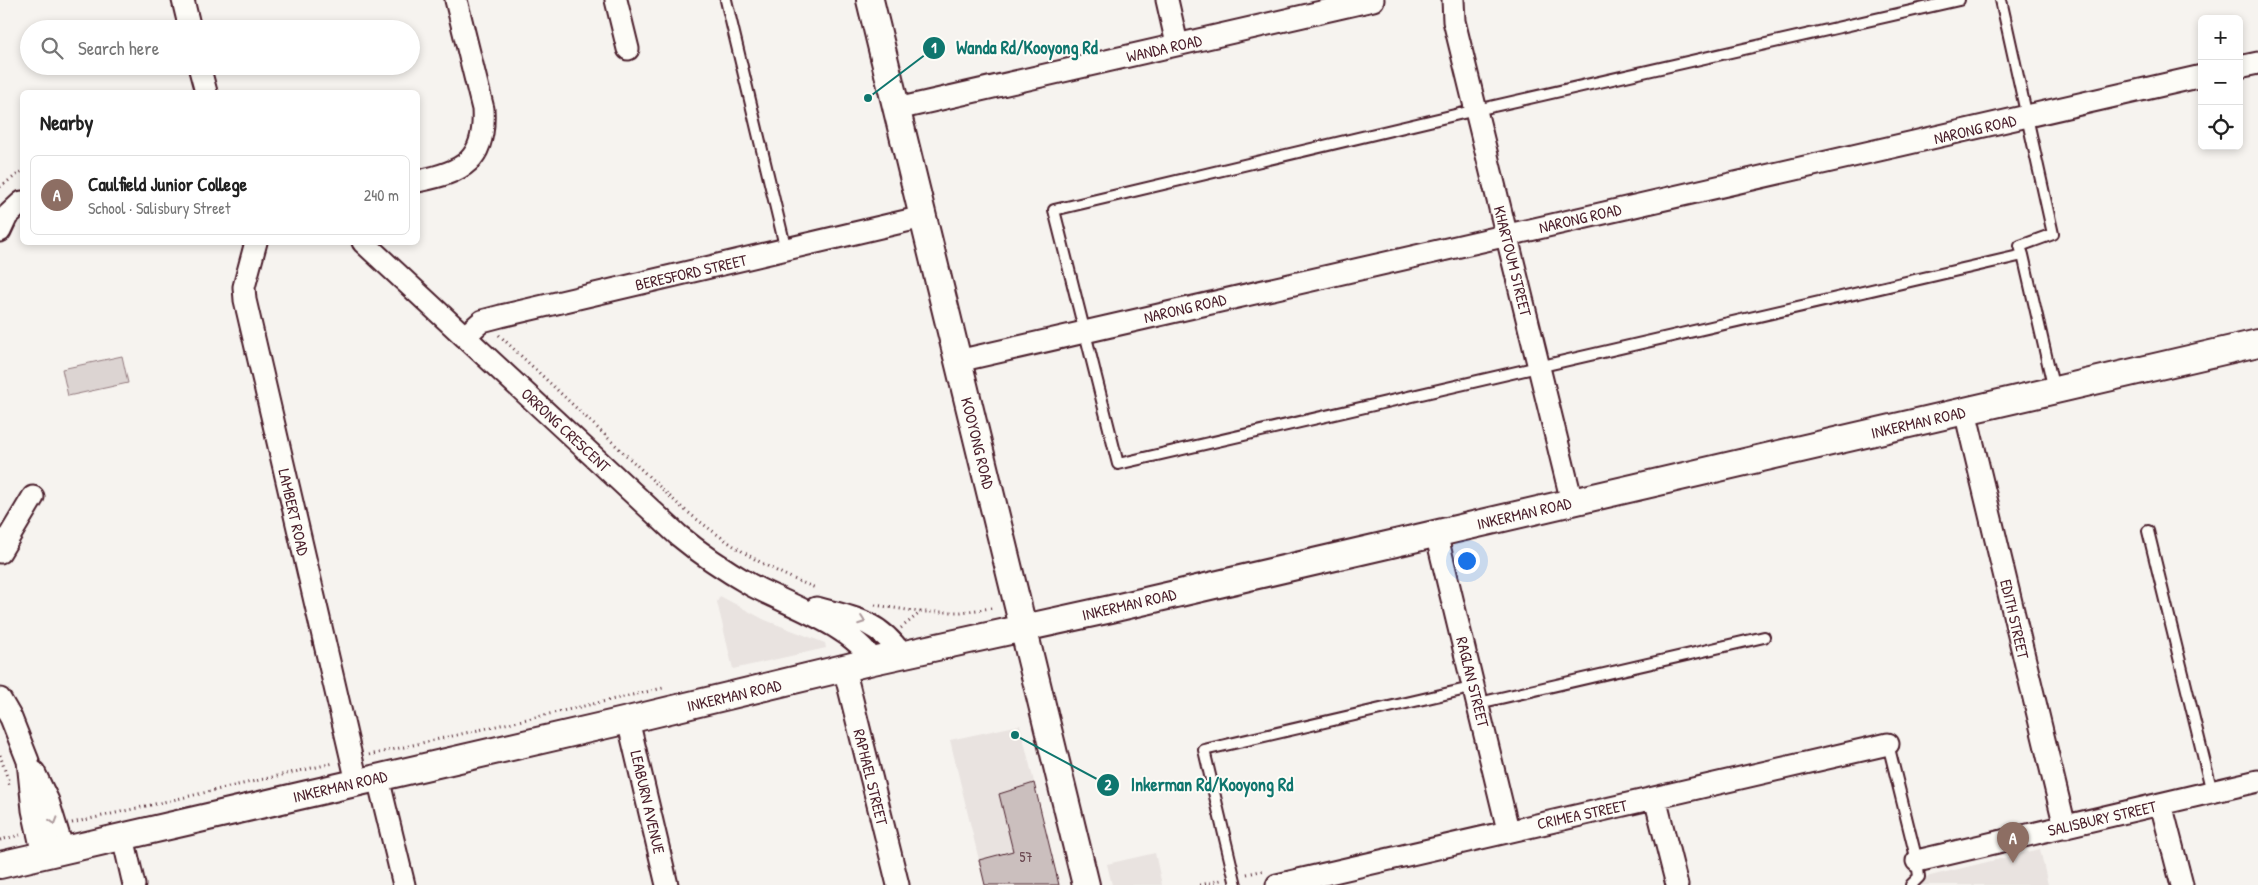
<!DOCTYPE html>
<meta charset="utf-8">
<style>
body{margin:0;font-family:"Patrick Hand",sans-serif;background:#f2f2f2;color:#222}
.controls{position:absolute;right:15px;top:15px;display:grid;overflow:hidden;border-radius:8px;box-shadow:0 2px 8px #0003}
.controls button{width:45px;height:45px;display:grid;place-items:center;padding:0;border:0;border-bottom:1px solid #e0e0e0;background:#fff;color:#222;font:25px sans-serif}
.you{position:absolute;left:1466px;top:560px;width:18px;height:18px;margin:-12px;border:4px solid #fff;border-radius:50%;background:#1a73e8;box-shadow:0 0 0 8px #1a73e833}
.badge{display:grid;place-items:center;width:32px;height:32px;border-radius:50%;background:#1a73e8;color:#fff;font-size:16px;font-weight:700}
.pin{position:absolute;translate:-50% -41px;filter:drop-shadow(0 1px 2px #0008)}
.pin::after{content:'';position:absolute;top:26px;width:18px;height:15px;background:inherit;clip-path:polygon(0 0,100% 0,50% 100%)}
.list{margin:0;padding:0;list-style:none}
h2{display:flex;justify-content:space-between;align-items:center;height:65px;margin:0;padding:0 20px;font-size:21px}
h2 small{font-size:16px;font-weight:400;color:#767676}
.list li{display:grid;grid-template-columns:32px 1fr auto;gap:15px;align-items:center;box-sizing:border-box;height:80px;margin:0 10px 10px;padding:0 10px;border:1px solid #e0e0e0;border-radius:8px}
.list b{display:block;font-size:19px;white-space:nowrap}
.list p{margin:0;font-size:16px;white-space:nowrap;color:#767676}
.list em{font-size:16px;font-style:normal;color:#767676}
.icon{flex:none;width:28px;height:28px;fill:none;stroke:currentColor;stroke-width:2;stroke-linecap:round;stroke-linejoin:round}
.map{position:relative;flex:none;width:2258px;height:885px;overflow:hidden}
.search{position:absolute;background:#fff;box-shadow:0 2px 8px #0003;left:20px;top:20px;width:400px;height:55px;display:flex;align-items:center;gap:12px;box-sizing:border-box;padding:0 18px;border-radius:28px;color:#767676;font-size:19px}
.panel{position:absolute;background:#fff;box-shadow:0 2px 8px #0003;left:20px;top:90px;width:400px;height:155px;border-radius:8px}
.map>svg:first-child{display:block}
.built{fill:#e9e3e0}
.green{fill:#dcd4d2;stroke:#937a7e}
.building{fill:#cbbfbe;stroke:#4a1f2b}
.lines{fill:none;stroke-linecap:round;stroke-linejoin:round}
.service-casing{stroke:#4a1f2b;stroke-width:14}
.minor-casing{stroke:#4a1f2b;stroke-width:25}
.tertiary-casing{stroke:#4a1f2b;stroke-width:30}
.path{stroke:#4a1f2b;stroke-width:3;stroke-dasharray:1 4;stroke-linecap:butt}
.service{stroke:#fdfcf7;stroke-width:10}
.minor{stroke:#fdfcf7;stroke-width:21}
.tertiary{stroke:#fdfcf7;stroke-width:26}
.oneway{stroke:#ac999b}
.labels{text-anchor:middle;dominant-baseline:central;stroke-width:4;stroke-linejoin:round;paint-order:stroke}
.number-label{font-size:14px;fill:#6a4750}
.street-label{font-size:16px;fill:#4a1f2b;stroke:#fdfcf7}
.leader{fill:none;stroke:#0f766e;stroke-width:2}
.callout-dot{fill:#0f766e;stroke:#fdfcf7;stroke-width:2}
.mark-label{font-size:15px;text-anchor:middle;font-weight:bold;fill:#fff}
.callout-label{font-size:18px;text-anchor:middle;font-weight:bold;fill:#0f766e;stroke:#fdfcf7;stroke-width:4;stroke-linejoin:round;paint-order:stroke}
</style>
<div class="map">
<svg width="2258" height="885" viewBox="0 0 2258 885">
<rect width="100%" height="100%" fill="#f6f3ef"/>
<filter id="ink" filterUnits="userSpaceOnUse"><feTurbulence type="fractalNoise" baseFrequency=".02" numOctaves="2"/><feDisplacementMap in="SourceGraphic" scale="10" xChannelSelector="R" yChannelSelector="G"/><feConvolveMatrix kernelMatrix="1 2 1 2 8 2 1 2 1" color-interpolation-filters="sRGB"/></filter>
<g filter="url(#ink)">
<path class="built" d="M 720,596 L 765,620 L 825,643 L 826,648 L 733,669 L 717,602 Z
M 1020,725 L 1043,819 L 1059,885 L 985,885 L 950,740 Z
M 2040,849 L 2048,885 L 1919,885 L 1926,877 Z
M 1155,853 L 1162,885 L 1112,885 L 1107,864 Z"/>
<path class="green" d="M 122,356 L 128,383 L 68,396 L 62,369 Z"/>
<path class="building" d="M 1034,783 L 1059,885 L 985,885 L 979,860 L 1013,851 L 999,794 Z"/>
<g class="lines">
<defs>
<path id="service" d="M 726,0 L 786,250
M 1959,0 L 1459,114 L 1054,210 L 1118,464 L 2023,255 L 2054,390
M 2001,0 L 2053,234 L 2020,246 L 2023,255
M 2148,531 L 2212,792
M 1479,703 L 1764,637
M 1888,744 L 1917,861 L 1919,877 L 1911,885
M 1236,885 L 1204,750 L 1475,687"/>
<path id="minor" d="M 183,0 L 190,29
M 616,0 L 628,49
M 1167,0 L 1177,44
M 1453,0 L 1454,21 L 1572,502
M 199,66 L 206,92
M 2239,67 L 2258,63
M 897,109 L 1373,0
M 418,181 C 463,172 486,161 483,109 L 456,0
M 0,231 L 7,216 L 22,202
M 256,242 L 244,287 L 245,300 L 357,782
M 363,242 L 678,535 C 701,554 725,570 751,585 C 788,605 851,625 873,661
M 465,336 L 482,321 L 501,316 L 923,217
M 958,361 L 2202,76
M 1965,411 L 2065,827
M 1436,533 L 1508,830
M 0,552 L 33,497
M 816,608 C 853,617 879,621 902,655
M 844,668 L 898,885
M 0,699 L 11,718 L 28,761 L 33,810 L 43,855
M 628,720 L 667,885
M 34,772 L 48,801 L 63,850
M 378,778 L 404,885
M 1655,798 L 1677,885
M 2161,804 L 2182,885
M 123,837 L 134,885
M 1917,861 L 2258,781
M 1277,885 L 1888,744"/>
<path id="tertiary" d="M 870,0 L 1086,885
M 0,865 L 628,720 L 873,661 L 1111,609 L 2258,343"/>
</defs>
<use href="#service" class="service-casing"/>
<use href="#minor" class="minor-casing"/>
<use href="#tertiary" class="tertiary-casing"/>
<path class="path" d="M 0,187 L 22,171
M 499,335 L 680,506 C 724,541 762,568 816,588
M 875,605 L 920,612
M 901,628 L 921,612 L 961,612 L 992,608
M 0,755 L 10,786
M 369,755 L 663,688
M 72,823 L 334,763
M 0,840 L 20,835
M 1247,874 L 1265,870
M 1200,885 L 1221,880"/>
<use href="#service" class="service"/>
<use href="#minor" class="minor"/>
<use href="#tertiary" class="tertiary"/>
</g>
<defs><path id="oneway-chevron" d="M-2-3.5L2.5 0L-2 3.5" fill="none" stroke-width="1.6" stroke-linecap="round" stroke-linejoin="round" transform="scale(1.25)"/></defs>
<g class="oneway">
<use href="#oneway-chevron" transform="translate(862 621) rotate(20)"/>
<use href="#oneway-chevron" transform="translate(54 821) rotate(73)"/>
</g>
</g>
<g class="labels">
<g class="number-label">
<text x="1026" y="856">57</text>
</g>
<g class="street-label">
<text transform="translate(1164 48) rotate(-13)">WANDA ROAD</text>
<text transform="translate(1975 129) rotate(-13)">NARONG ROAD</text>
<text transform="translate(1580 218) rotate(-13)">NARONG ROAD</text>
<text transform="translate(1513 261) rotate(76)">KHARTOUM STREET</text>
<text transform="translate(691 272) rotate(-13)">BERESFORD STREET</text>
<text transform="translate(1185 308) rotate(-13)">NARONG ROAD</text>
<text transform="translate(1918 422) rotate(-13)">INKERMAN ROAD</text>
<text transform="translate(566 430) rotate(43)">ORRONG CRESCENT</text>
<text transform="translate(978 443) rotate(76)">KOOYONG ROAD</text>
<text transform="translate(294 512) rotate(77)">LAMBERT ROAD</text>
<text transform="translate(1524 513) rotate(-13)">INKERMAN ROAD</text>
<text transform="translate(1129 604) rotate(-13)">INKERMAN ROAD</text>
<text transform="translate(2015 619) rotate(77)">EDITH STREET</text>
<text transform="translate(1473 682) rotate(76)">RAGLAN STREET</text>
<text transform="translate(734 695) rotate(-13)">INKERMAN ROAD</text>
<text transform="translate(871 777) rotate(76)">RAPHAEL STREET</text>
<text transform="translate(340 786) rotate(-13)">INKERMAN ROAD</text>
<text transform="translate(648 802) rotate(77)">LEABURN AVENUE</text>
<text transform="translate(1582 814) rotate(-12)">CRIMEA STREET</text>
<text transform="translate(2102 818) rotate(-13)">SALISBURY STREET</text>
</g>
</g>
<path class="leader" d="M868 98L934 48M1015 735L1108 785"/>
<g class="callout-dot">
<circle cx="868" cy="98" r="5"/>
<circle cx="1015" cy="735" r="5"/>
<circle cx="934" cy="48" r="12"/>
<circle cx="1108" cy="785" r="12"/>
</g>
<g class="mark-label">
<text x="934" y="53">1</text>
<text x="1108" y="790">2</text>
</g>
<g class="callout-label">
<text x="1027" y="54">Wanda Rd/Kooyong Rd</text>
<text x="1212" y="791">Inkerman Rd/Kooyong Rd</text>
</g>
</svg>
<div class="controls">
<button>+</button>
<button>−</button>
<button><svg class="icon" aria-label="locate" viewBox="0 0 24 24"><circle cx="12" cy="12" r="6"/><path d="M12 2v4M12 18v4M2 12h4M18 12h4"/></svg></button>
</div>
<div class="you"></div>
<div class="pin badge" style="left:2013px;top:863px;background:#8d6e63">A</div>
<div class="search"><svg class="icon" aria-label="search" viewBox="0 0 24 24"><circle cx="10" cy="10" r="6"/><path d="M15 15l6 6"/></svg>Search here</div>
<section class="panel">
<h2>Nearby<small></small></h2>
<ul class="list">
<li><span class="badge" style="background:#8d6e63">A</span><div><b>Caulfield Junior College</b><p>School · Salisbury Street</p></div><em>240 m</em></li>
</ul>
</section>
</div>
